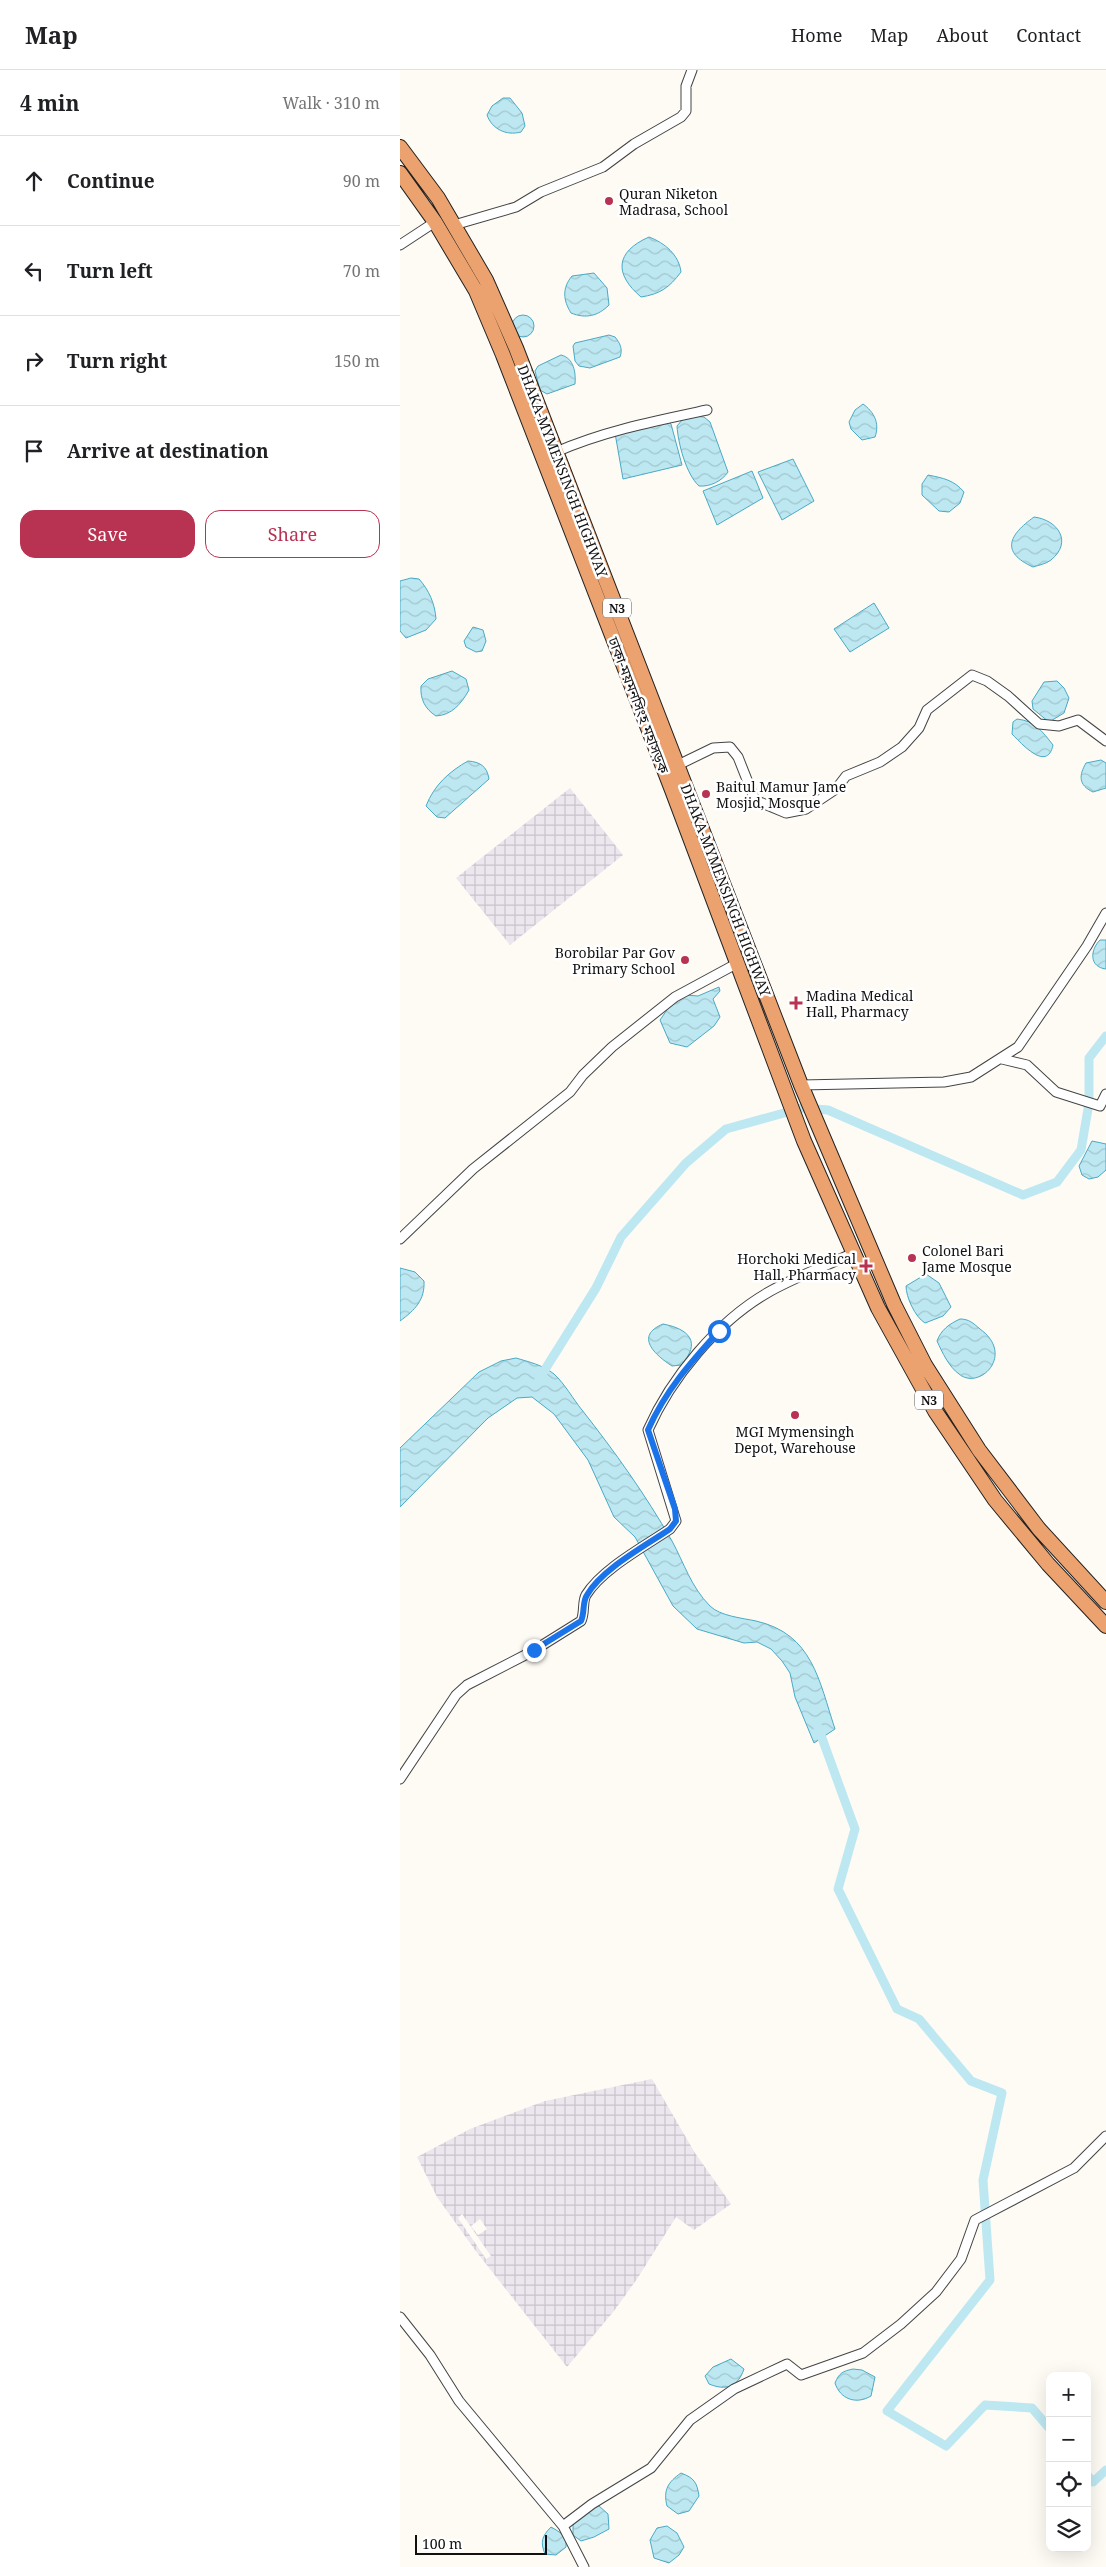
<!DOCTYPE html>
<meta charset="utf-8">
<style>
body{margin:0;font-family:"Noto Serif","Noto Sans Bengali",serif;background:#f2f2f2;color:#202124}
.controls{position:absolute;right:15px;bottom:15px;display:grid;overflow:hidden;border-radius:10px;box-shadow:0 5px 20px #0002}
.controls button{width:45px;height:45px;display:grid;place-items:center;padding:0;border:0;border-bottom:1px solid #e0e0e0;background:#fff;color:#202124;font:25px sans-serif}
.scale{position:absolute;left:15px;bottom:12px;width:132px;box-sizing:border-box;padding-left:5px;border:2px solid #111;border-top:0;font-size:14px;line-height:18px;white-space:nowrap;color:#111;-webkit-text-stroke:4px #fff;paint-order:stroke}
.stop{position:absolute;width:15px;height:15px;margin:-11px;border:4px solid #1a73e8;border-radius:50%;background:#fff}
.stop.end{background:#1a73e8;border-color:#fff;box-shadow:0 1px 5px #0008}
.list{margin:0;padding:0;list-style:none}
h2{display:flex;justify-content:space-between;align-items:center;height:65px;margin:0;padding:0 20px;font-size:21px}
h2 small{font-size:16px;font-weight:400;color:#757577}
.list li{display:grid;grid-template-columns:32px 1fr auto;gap:15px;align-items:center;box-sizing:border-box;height:90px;padding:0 20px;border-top:1px solid #e0e0e0}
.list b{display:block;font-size:19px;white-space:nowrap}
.list em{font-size:16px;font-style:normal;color:#757577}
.actions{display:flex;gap:10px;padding:15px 20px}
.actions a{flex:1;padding:11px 0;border:1px solid #b83251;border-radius:15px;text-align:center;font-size:18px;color:#b83251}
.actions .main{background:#b83251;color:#fff}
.icon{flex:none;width:28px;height:28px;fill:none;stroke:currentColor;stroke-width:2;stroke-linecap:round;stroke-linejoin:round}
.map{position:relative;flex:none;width:706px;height:2497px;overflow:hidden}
header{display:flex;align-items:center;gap:30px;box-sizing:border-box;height:70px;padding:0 25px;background:#fff;border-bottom:1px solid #e0e0e0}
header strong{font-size:24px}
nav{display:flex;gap:28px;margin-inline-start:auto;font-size:18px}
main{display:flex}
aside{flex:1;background:#fff}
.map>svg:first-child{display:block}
.industrial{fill:url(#industrial-grid);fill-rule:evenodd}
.water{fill:url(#water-waves);stroke:#49aac4}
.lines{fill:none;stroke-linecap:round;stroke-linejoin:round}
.canal{stroke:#bde8f2;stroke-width:9}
.minor-casing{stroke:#444;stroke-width:11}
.trunk-casing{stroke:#222;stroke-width:16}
.minor{stroke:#fff;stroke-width:9}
.trunk{stroke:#eca26e;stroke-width:14}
.route{stroke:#1a73e8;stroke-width:6}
.poi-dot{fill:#b83251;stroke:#fff;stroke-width:2}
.labels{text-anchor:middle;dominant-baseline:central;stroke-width:5;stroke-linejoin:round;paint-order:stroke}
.shield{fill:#fff;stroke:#585858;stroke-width:1}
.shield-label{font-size:12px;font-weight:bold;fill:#111}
.poi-label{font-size:14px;fill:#111;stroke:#fff;text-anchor:start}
.street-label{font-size:14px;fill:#111;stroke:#fff}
</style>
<header>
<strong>Map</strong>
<nav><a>Home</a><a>Map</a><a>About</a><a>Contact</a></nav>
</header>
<main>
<aside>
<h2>4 min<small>Walk · 310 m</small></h2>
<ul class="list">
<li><svg class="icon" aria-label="ahead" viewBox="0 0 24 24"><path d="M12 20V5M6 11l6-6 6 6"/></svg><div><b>Continue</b></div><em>90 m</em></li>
<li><svg class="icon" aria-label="left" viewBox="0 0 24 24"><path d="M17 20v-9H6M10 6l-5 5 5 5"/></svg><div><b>Turn left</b></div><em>70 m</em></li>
<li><svg class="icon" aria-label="right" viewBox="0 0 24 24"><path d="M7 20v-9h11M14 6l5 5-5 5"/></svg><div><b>Turn right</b></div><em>150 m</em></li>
<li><svg class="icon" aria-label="arrive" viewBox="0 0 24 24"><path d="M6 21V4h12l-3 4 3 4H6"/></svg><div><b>Arrive at destination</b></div></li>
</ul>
<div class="actions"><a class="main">Save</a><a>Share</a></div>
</aside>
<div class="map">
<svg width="706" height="2497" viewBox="0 0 706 2497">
<defs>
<pattern id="industrial-grid" width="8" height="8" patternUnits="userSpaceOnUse" patternTransform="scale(1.25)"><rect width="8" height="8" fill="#ece6ee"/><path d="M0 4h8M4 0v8" fill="none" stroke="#c9c4cb"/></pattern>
<pattern id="water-waves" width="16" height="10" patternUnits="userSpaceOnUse" patternTransform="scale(1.25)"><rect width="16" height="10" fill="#bde8f2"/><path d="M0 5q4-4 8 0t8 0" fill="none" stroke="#a1c6ce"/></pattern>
</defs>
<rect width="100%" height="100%" fill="#fefbf5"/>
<path class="industrial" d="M 170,718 L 223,785 L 110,875 L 56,808 Z
M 252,2009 L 295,2083 L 331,2134 L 294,2160 L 276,2147 L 237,2209 L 214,2241 L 167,2297 L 75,2180 L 37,2127 L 17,2087 L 70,2059 L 145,2031 ZM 62,2144 L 91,2186 L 86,2189 L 58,2148 ZM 80,2149 L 87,2159 L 78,2165 L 71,2156 Z"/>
<path class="water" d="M 103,28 L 110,28 L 122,43 L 125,56 L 121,62 C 106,66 92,59 87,45 L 92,36 Z
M 249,167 C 265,173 279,185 281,202 C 269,218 260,224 241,227 C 214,204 215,182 249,167 Z
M 194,203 L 207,218 L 209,235 C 198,246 186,249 171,243 C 163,230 162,218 172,206 Z
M112 256a11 11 0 1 1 22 0a11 11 0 1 1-22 0Z
M 209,265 L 215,267 C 220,273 223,279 220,287 L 190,298 L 179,296 L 175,291 L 173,276 L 175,273 Z
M 161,285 C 174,288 176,303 175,314 L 147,324 L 140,320 L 135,301 L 138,296 Z
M 463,334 C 474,342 480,353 475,367 L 462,370 L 451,359 L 449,352 L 455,340 Z
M 293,346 L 304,347 L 310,352 L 328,402 C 322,411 310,417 299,416 C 286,404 278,373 277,356 L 282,350 Z
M 268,352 L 271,354 L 282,395 L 223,409 L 215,363 Z
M 393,389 L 414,431 L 382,450 L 358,402 Z
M 352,401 L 363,428 L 317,455 L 303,421 Z
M 528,405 C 543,408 554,410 564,422 L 560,433 L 549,442 L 539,441 L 522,425 L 522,414 Z
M 634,447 C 658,450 673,472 651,490 C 646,494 639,495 633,497 C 600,482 609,465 634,447 Z
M 11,508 L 19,509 C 29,520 35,534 36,549 L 26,560 L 6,568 L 0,561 L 0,511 Z
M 474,533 L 489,558 L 450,582 L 434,559 Z
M 73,557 L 83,560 L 86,571 L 82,581 L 76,582 L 66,577 L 64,571 Z
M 52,601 L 66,609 L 69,620 C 61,634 52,645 36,646 C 25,639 20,629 21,616 L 28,609 Z
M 657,611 L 664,618 L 669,628 L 664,643 L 649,652 L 633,639 L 632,631 L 644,612 Z
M 617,649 C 635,651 642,661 653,675 C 647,703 621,673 612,664 L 613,652 Z
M 701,690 L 706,693 L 706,718 L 693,722 C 678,715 679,705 686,693 Z
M 68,691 C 80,692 87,696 89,709 L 45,748 L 37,747 L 26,736 C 34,715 50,701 68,691 Z
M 700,870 L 706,870 L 706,899 C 689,897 690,880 700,870 Z
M 319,917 L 320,921 L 313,929 L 320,947 L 314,956 L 287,977 L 270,973 L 260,950 L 271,934 L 286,925 L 298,926 Z
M 692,1071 L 706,1074 L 706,1100 L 698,1107 L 689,1109 L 682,1105 L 679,1096 Z
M 0,1198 L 15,1202 L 24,1211 C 25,1230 15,1240 0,1251 Z
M 526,1204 L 539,1213 L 551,1237 L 543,1246 L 525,1253 C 515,1247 506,1227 506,1216 Z
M 560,1249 C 569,1249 573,1253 580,1259 C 616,1285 579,1321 559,1304 C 549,1297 542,1282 537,1271 C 541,1260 549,1254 560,1249 Z
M 263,1254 C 289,1259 302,1272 281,1295 L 272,1296 C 255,1285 234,1266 263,1254 Z
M 116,1288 C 129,1292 143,1295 154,1304 C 165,1314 173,1329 182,1340 C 215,1382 245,1424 272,1471 C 284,1493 291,1517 310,1536 C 320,1546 342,1548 356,1551 C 413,1564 419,1611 435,1659 L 414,1673 L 395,1627 L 390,1603 L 382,1591 L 371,1579 L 357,1572 L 344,1573 L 297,1559 L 273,1536 L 235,1467 L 214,1447 L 188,1390 L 154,1344 L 132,1327 L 117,1328 L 88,1348 L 0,1437 L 0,1378 L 79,1302 L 101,1291 Z
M 331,2289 L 344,2299 C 338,2317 326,2321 309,2314 L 305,2306 L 313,2297 Z
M 453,2299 L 462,2300 L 475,2307 L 471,2326 C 456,2335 440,2329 435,2313 C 439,2303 443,2301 453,2299 Z
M 281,2403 C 294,2408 297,2412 299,2426 L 289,2441 L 278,2444 L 267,2436 C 263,2420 268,2412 281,2403 Z
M 199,2436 L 208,2444 L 209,2459 L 194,2467 L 181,2471 L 173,2465 L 173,2455 L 186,2441 Z
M 267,2456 L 277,2463 L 284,2477 L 279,2485 L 269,2493 L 254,2488 L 250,2470 L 257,2458 Z
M 151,2457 C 160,2462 167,2466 166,2477 L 156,2485 L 145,2484 C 140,2472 142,2466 151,2457 Z"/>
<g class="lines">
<path class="canal" d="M 139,1309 L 196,1218 L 221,1167 L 286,1093 L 326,1059 L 402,1038 L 428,1040 L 623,1125 L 657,1112 L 681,1080 L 689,1033 L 689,988 L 706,966
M 418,1657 L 455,1759 L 438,1819 L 497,1939 L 519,1949 L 571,2011 L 602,2023 L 583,2110 L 590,2210 L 487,2341 L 546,2376 L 585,2335 L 632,2338 L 650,2359
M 687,2405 L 693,2412 L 706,2400"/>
<defs>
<path id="minor" d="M 54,155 L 116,137 L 141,122 L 203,97 L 234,74 L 281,47 L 286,41 L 286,16 L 292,0
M 0,175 L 35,152
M 156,382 C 204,361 255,351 307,340
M 278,695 L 313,678 L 330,677 L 338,687 L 355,730 L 386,743 L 406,739 L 436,719 L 446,706 L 480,692 L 502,677 L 519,658 L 527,640 L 572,605 L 587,611 L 608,626 L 639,654 L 659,656 L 678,650 L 706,671
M 602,989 L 627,995 L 656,1022 L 700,1036 L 706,1024
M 401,1015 L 544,1012 L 571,1007 L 618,977 L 687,876 L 706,843
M 0,1169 L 73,1099 L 170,1022 L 183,1005 L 212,977 L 275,927 L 336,894
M 0,1709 L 56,1625 L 67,1615 L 133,1581 L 181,1551 C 185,1543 182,1532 186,1525 C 202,1499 245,1476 270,1459 L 276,1451 L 248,1360 C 271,1308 317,1252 367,1223 C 394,1207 425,1197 453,1183
M 0,2247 L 30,2285 L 59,2331 L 163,2456
M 184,2497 L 163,2456 L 192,2434 L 251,2398 L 290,2350 L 334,2319 L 387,2294 L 401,2305 L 463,2283 L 501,2254 L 536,2222 L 561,2189 L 575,2150 L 674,2098 L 706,2066"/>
<path id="trunk" d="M 0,77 L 38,128 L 86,210 L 116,278 L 401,1015 L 494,1234 L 525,1295 L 579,1380 L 639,1459 L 706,1532
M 0,103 L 35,152 L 76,221 L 103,285 L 272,720 L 404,1071 L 478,1238 L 535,1341 L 595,1430 L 648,1494 L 706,1556"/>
</defs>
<use href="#minor" class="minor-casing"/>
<use href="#trunk" class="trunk-casing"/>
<use href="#minor" class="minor"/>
<use href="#trunk" class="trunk"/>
</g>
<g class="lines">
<path class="route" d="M 134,1580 L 181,1551 C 185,1543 182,1532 187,1525 C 202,1499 245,1476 270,1459 L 276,1451 L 275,1439 L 248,1360 C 265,1321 291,1292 319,1261"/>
</g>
<g class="poi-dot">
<circle cx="209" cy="131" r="5"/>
<circle cx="306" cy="724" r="5"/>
<circle cx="285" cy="890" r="5"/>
<path d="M393.5 925.5h5v5h5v5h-5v5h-5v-5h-5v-5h5z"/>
<circle cx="512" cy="1188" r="5"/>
<path d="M463.5 1188.5h5v5h5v5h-5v5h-5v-5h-5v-5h5z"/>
<circle cx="395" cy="1345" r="5"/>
</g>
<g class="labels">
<g class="shield">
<rect x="203" y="528.5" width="28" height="19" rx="4"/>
<rect x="515" y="1320.5" width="28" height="19" rx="4"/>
</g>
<g class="shield-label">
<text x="217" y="538">N3</text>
<text x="529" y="1330">N3</text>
</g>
<g class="poi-label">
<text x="219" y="123">Quran Niketon<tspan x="219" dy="16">Madrasa, School</tspan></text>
<text x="316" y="716">Baitul Mamur Jame<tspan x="316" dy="16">Mosjid, Mosque</tspan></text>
<text x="275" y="882" text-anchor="end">Borobilar Par Gov<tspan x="275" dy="16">Primary School</tspan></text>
<text x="406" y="925">Madina Medical<tspan x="406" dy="16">Hall, Pharmacy</tspan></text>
<text x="522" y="1180">Colonel Bari<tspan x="522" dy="16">Jame Mosque</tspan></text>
<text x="456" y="1188" text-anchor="end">Horchoki Medical<tspan x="456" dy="16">Hall, Pharmacy</tspan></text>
<text x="395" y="1361" text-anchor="middle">MGI Mymensingh<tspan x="395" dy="16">Depot, Warehouse</tspan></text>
</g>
<g class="street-label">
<text transform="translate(163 401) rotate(69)">DHAKA-MYMENSINGH HIGHWAY</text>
<text transform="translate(239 635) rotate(69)">ঢাকা-ময়মনসিংহ মহাসড়ক</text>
<text transform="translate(326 820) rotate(69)">DHAKA-MYMENSINGH HIGHWAY</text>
</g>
</g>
</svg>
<div class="controls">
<button>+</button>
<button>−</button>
<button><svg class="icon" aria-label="locate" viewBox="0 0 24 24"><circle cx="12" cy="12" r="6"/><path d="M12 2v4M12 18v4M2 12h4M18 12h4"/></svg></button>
<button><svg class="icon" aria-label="layers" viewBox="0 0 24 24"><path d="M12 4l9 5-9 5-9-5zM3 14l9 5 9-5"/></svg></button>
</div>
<div class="scale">100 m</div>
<div class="stop" style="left:319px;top:1261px"></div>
<div class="stop end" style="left:134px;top:1580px"></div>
</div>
</main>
